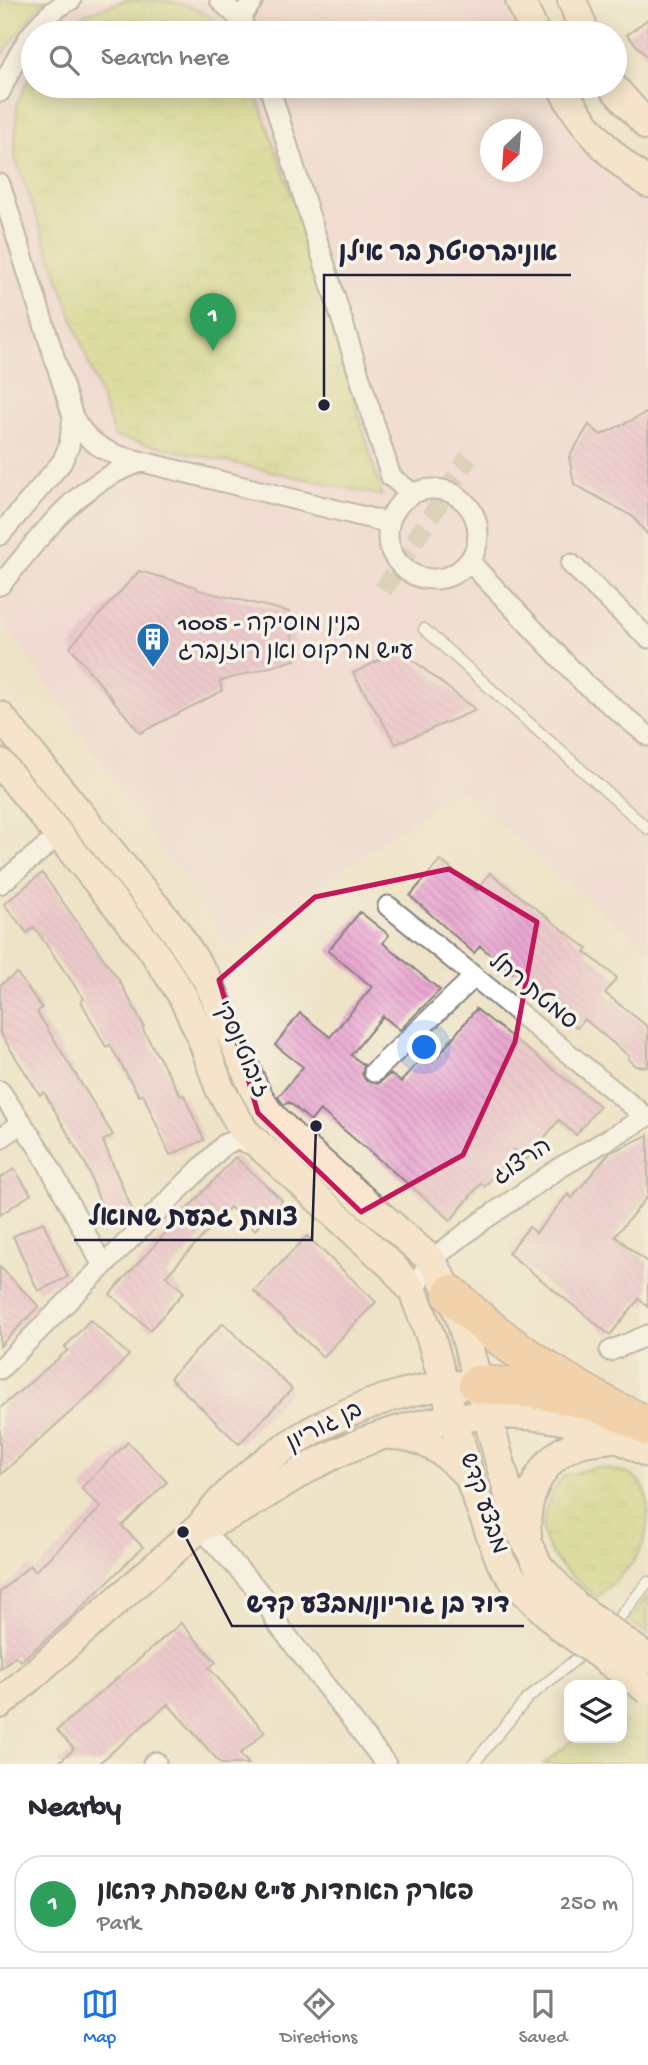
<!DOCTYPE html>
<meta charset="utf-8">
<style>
body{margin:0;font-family:"Gochi Hand","Playpen Sans Hebrew",sans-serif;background:#f2f2f3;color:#2b2b33}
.controls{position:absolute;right:21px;bottom:21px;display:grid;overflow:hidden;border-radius:14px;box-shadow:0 4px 18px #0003}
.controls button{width:63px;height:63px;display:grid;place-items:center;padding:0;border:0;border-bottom:2px solid #e1e1e2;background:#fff;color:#2b2b33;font:35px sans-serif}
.compass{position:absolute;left:480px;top:119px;width:63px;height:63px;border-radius:50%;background:#fff;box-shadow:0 4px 18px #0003;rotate:205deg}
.you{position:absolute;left:425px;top:1048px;width:24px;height:24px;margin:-18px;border:5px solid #fff;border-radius:50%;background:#1a73e8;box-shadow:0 0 0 10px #1a73e833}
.badge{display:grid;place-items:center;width:46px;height:46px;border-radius:50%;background:#1a73e8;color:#fff;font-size:23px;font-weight:700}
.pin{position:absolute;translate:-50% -58px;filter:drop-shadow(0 2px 4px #0008)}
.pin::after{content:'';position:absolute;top:37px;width:24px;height:21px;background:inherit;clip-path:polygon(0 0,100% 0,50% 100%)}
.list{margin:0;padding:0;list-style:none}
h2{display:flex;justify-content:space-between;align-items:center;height:91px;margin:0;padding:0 28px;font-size:30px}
h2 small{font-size:23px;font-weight:400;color:#7c7c81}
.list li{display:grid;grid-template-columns:46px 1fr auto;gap:21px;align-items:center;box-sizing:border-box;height:98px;margin:0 14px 14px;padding:0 14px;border:2px solid #e1e1e2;border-radius:28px}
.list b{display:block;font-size:26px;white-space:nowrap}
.list p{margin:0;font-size:23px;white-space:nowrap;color:#7c7c81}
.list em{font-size:23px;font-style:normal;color:#7c7c81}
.icon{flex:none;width:38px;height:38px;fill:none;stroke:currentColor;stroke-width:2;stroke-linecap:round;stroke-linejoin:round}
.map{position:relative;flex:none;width:648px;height:1764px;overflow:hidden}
.search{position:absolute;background:#fff;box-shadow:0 4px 18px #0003;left:21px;right:21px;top:21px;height:77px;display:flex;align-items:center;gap:18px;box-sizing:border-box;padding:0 24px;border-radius:38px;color:#7c7c81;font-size:26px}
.sheet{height:203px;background:#fff}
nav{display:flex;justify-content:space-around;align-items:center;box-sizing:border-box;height:98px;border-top:2px solid #e1e1e2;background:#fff;font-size:19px;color:#7c7c81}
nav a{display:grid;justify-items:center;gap:4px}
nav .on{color:#1a73e8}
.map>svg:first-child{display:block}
.built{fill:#f3cfdf;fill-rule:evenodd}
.park{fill:url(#park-crowns);stroke:#747a57;stroke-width:2}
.building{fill:url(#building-back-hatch)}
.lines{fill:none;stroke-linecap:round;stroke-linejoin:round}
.street-tunnel{stroke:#c5bcab;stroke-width:19;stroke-dasharray:19 10;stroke-linecap:butt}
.lane-casing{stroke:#888281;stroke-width:13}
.street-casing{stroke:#888281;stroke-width:23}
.secondary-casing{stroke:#888281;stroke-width:32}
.highway-casing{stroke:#888281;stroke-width:40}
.lane{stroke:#fff;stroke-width:10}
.street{stroke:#fff;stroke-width:19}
.secondary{stroke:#fce5cf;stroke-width:28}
.highway{stroke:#f7bd88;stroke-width:37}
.secondary-bridge-casing{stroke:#888281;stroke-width:32;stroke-linecap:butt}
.secondary-bridge{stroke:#fce5cf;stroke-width:28}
.marked{fill:none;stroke:#c2185b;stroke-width:5;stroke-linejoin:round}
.labels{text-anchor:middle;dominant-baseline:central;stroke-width:7;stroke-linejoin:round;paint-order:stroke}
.poi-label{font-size:24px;fill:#22223b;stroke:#f7f3e8;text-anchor:start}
.street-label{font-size:24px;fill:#22223b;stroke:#f7f3e8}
.leader{fill:none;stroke:#22223b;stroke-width:2.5}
.callout-dot{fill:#22223b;stroke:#f7f3e8;stroke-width:2.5}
.callout-label{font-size:26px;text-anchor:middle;font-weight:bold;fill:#22223b;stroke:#f7f3e8;stroke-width:7;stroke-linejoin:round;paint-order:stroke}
</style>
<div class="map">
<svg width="648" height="1764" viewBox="0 0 648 1764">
<defs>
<pattern id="park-crowns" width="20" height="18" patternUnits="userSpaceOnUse" patternTransform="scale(1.75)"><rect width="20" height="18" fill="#c5d273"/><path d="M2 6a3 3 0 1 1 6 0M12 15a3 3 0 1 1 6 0" fill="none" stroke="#a9b464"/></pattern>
<pattern id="building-back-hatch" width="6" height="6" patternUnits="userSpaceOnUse" patternTransform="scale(1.75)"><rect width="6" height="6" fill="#e9a8d1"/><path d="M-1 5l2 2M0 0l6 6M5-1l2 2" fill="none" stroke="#c890b4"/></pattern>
</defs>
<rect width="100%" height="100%" fill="#f7f3e8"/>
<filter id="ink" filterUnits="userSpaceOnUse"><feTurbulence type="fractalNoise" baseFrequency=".0143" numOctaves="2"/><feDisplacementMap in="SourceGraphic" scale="14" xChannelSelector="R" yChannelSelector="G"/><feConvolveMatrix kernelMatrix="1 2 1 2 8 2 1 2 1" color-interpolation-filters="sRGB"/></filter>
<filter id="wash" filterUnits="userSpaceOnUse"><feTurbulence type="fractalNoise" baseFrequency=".00686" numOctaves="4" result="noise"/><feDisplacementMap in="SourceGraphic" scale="28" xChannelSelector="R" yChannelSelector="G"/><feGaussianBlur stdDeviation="1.57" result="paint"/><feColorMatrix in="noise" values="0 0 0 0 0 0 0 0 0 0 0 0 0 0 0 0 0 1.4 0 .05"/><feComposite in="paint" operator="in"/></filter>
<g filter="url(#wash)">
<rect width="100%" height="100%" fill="#eee3c7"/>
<path class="built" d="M 0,0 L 503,0 L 516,33 L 33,33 L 33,86 L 541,86 L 572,126 L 648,192 L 648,951 L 458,789 L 230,949 L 0,617 ZM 490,130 L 532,130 L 532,172 L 490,172 Z"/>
<path class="park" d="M 0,0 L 52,0 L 40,5 L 0,58 Z
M 126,0 C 172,0 196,0 230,33 L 63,33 L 85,14 Z
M 33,70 L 33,86 L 253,86 L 317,265 L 382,496 L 115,437 L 15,157 L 17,104 Z
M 595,1467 C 629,1473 648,1473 648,1512 C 648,1556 627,1570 597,1597 C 548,1559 522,1534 563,1476 Z
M 648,1596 L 648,1635 L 628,1619 Z
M 622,1689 L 648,1708 L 648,1764 L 544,1764 L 575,1738 L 622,1738 Z"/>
<g id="blocks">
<path class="building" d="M 648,19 L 648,58 L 627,35 Z
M 648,412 L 648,535 L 632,516 L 574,484 L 569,457 L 589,425 L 601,435 Z
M 139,571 L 197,587 L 198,590 L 290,612 L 295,660 L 220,681 L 222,691 L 140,733 L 70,647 Z
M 400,650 L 476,710 L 396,744 L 353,673 Z
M 440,860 L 477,890 L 490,873 L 588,949 L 585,952 L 617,978 L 605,993 L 648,1027 L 648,1067 L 635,1066 L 628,1059 L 629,1056 L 584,1019 L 577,1028 L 552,1008 L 556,1004 L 515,970 L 512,973 L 480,946 L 474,953 L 410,896 Z
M 42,873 L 119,980 L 144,1026 L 142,1028 L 181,1096 L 184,1095 L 204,1140 L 170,1155 L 143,1094 L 139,1096 L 110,1045 L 106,1047 L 81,1001 L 84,999 L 34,927 L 27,933 L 4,904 Z
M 360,912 L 389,935 L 383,943 L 440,990 L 400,1030 L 383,1016 L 351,1055 L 364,1065 L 362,1074 L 366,1081 L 378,1084 L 390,1074 L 401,1082 L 428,1050 L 437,1057 L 476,1009 L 600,1106 L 576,1135 L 559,1120 L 526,1160 L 514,1150 L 485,1186 L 481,1183 L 451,1220 L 320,1110 L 311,1121 L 289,1102 L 284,1105 L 278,1097 L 303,1067 L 275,1045 L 300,1013 L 330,1037 L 372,987 L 328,951 Z
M 17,973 L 42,1008 L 37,1012 L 113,1135 L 103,1141 L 133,1212 L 108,1223 L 86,1165 L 44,1092 L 40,1095 L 0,1033 L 0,985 Z
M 648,1135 L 648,1196 L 615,1236 L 648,1263 L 648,1307 L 639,1299 L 610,1335 L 508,1253 L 529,1227 L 536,1233 L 568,1194 L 572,1198 L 609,1153 Z
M 235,1157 L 282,1200 L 255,1230 L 230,1207 L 166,1276 L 184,1292 L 150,1330 L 110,1294 Z
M 14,1169 L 31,1194 L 0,1215 L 0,1178 Z
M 43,1222 L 68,1277 L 38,1291 L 13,1236 Z
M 307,1236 L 376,1302 L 323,1357 L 254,1291 Z
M 0,1267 L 39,1306 L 0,1346 Z
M 90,1320 L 129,1355 L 103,1383 L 0,1475 L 0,1408 L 68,1350 L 65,1347 Z
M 223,1323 L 292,1389 L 239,1444 L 170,1378 Z
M 128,1442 L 167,1482 L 122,1526 L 143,1547 L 74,1615 L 21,1661 L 15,1656 L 0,1669 L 0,1592 L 30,1565 L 35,1571 L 101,1508 L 81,1488 Z
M 181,1623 L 216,1662 L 209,1668 L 265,1732 L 240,1754 L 249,1764 L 221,1764 L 168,1704 L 98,1764 L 57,1764 L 74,1749 L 57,1730 Z"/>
</g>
</g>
<g filter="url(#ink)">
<use href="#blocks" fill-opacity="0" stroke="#888281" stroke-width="2"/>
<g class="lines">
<path class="street-tunnel" d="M 383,590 L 469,457"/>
<defs>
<path id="lane" d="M 424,629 L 648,829
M 611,1628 L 648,1582
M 473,1764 L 527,1699 L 587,1650"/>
<path id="street" d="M 220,0 L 240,19 L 248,33
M 240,19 L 253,0
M 269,86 L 391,477 L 412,493
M 0,92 C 16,57 35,17 71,0
M 0,184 L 73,417 C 85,438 96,447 119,456 L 389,523
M388 534a45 45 0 1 1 90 0a45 45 0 1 1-90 0Z
M 0,535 L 62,462 L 69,446 L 73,417
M 469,561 L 584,683 L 648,736
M 571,564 L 648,638
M 0,585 C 45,533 73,485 141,462
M 0,884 L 45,847
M 388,906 L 646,1117
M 374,1072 L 474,977
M 0,1091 L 42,1153 L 103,1266
M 0,1139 L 22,1122
M 413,1291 L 431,1260 L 482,1221 L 561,1167 L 648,1116
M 610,1351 L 648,1335
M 0,1369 L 225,1144 L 237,1140 L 257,1146
M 200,1527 L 264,1597 L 277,1623 L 386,1764
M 153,1764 L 156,1762"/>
<path id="secondary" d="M 520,0 L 535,33
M 572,0 L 585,33
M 561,86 C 581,124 612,159 648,183
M 612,86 L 648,126
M 0,716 L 174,929 L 208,981 L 255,1091 L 268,1112 L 296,1141 L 431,1260 L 451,1294 L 461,1320 L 517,1524 L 539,1567 L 576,1606
M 0,763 L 150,946 L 182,995 L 200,1033 L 220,1089 L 244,1131 L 393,1267 L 413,1291 L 431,1338 L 473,1488 L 501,1562 L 515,1582 L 561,1627
M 392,1435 C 424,1435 449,1455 470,1478
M 200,1527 C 247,1512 278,1483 321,1461 C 394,1423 498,1401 579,1424 C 604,1431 626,1441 648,1453
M 527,1535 C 523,1500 540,1459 575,1445 C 586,1440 601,1440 613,1438
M 0,1704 L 200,1527 C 253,1452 369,1387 462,1385"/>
<path id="highway" d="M 451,1294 C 500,1343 557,1378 618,1412
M 478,1384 C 537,1389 597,1395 648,1427"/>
</defs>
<use href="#lane" class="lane-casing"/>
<use href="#street" class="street-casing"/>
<use href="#secondary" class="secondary-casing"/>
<use href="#highway" class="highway-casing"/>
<use href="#lane" class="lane"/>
<use href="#street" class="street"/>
<use href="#secondary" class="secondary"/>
<use href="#highway" class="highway"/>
<defs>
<path id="secondary-bridge" d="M 576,1606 L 648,1659
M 561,1627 L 648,1690"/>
</defs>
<use href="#secondary-bridge" class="secondary-bridge-casing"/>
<use href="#secondary-bridge" class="secondary-bridge"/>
</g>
</g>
<path d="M0 0H648V1764H0ZM 449,869 L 537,922 L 515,1042 L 463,1155 L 361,1212 L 258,1113 L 219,980 L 315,897 Z" fill="#eee3c7" fill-opacity=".55" fill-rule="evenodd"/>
<path class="marked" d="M 449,869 L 537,922 L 515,1042 L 463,1155 L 361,1212 L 258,1113 L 219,980 L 315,897 Z"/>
<defs>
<symbol id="building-pin" viewBox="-11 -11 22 30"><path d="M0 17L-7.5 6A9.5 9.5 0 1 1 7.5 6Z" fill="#1f6fb2" stroke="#f7f3e8"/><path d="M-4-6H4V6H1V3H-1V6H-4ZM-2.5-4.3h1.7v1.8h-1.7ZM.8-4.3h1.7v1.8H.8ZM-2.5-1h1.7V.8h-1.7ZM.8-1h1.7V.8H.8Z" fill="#fff"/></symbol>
</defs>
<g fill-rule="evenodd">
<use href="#building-pin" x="134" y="620" width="38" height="52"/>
</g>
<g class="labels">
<g class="poi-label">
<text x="178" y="625">1005 - בנין מוסיקה<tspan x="178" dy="28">ע"ש מרקוס ואן רוזנברג</tspan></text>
</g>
<g class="street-label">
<text transform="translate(532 993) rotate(39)">סמטת רחל</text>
<text transform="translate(240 1050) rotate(66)">ז'בוטינסקי</text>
<text transform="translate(523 1163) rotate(-34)">הרצוג</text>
<text transform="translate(325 1428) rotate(-27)">בן גוריון</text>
<text transform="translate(482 1504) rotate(71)">מבצע קדש</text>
</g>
</g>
<path class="leader" d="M324 405L324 275H571M316 1126L312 1240H74M183 1532L232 1626H524"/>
<g class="callout-dot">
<circle cx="324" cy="405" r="7"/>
<circle cx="316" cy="1126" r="7"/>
<circle cx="183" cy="1532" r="7"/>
</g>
<g class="callout-label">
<text x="448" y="260">אוניברסיטת בר אילן</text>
<text x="193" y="1225">צומת גבעת שמואל</text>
<text x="378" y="1612">דוד בן גוריון/מבצע קדש</text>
</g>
</svg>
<div class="controls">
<button><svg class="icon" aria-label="layers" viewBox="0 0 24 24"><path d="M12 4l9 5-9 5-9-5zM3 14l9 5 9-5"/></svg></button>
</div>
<svg class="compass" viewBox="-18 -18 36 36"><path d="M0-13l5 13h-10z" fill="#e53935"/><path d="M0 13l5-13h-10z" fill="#7c7c81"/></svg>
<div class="you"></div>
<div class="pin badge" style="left:213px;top:351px;background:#2e9e5b">1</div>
<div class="search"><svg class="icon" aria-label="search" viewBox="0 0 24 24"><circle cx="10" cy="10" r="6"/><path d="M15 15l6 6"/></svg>Search here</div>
</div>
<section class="sheet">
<h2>Nearby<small></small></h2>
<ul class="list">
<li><span class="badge" style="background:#2e9e5b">1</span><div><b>פארק האחדות ע&quot;ש משפחת דהאן</b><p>Park</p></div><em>250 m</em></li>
</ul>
</section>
<nav>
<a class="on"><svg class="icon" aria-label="map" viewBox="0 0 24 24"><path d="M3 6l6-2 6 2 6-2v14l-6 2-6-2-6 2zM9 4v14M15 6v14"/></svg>Map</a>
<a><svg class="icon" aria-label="directions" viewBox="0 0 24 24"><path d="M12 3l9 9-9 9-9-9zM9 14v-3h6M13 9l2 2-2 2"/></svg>Directions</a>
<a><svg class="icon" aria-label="saved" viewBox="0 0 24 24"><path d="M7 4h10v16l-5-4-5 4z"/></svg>Saved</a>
</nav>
